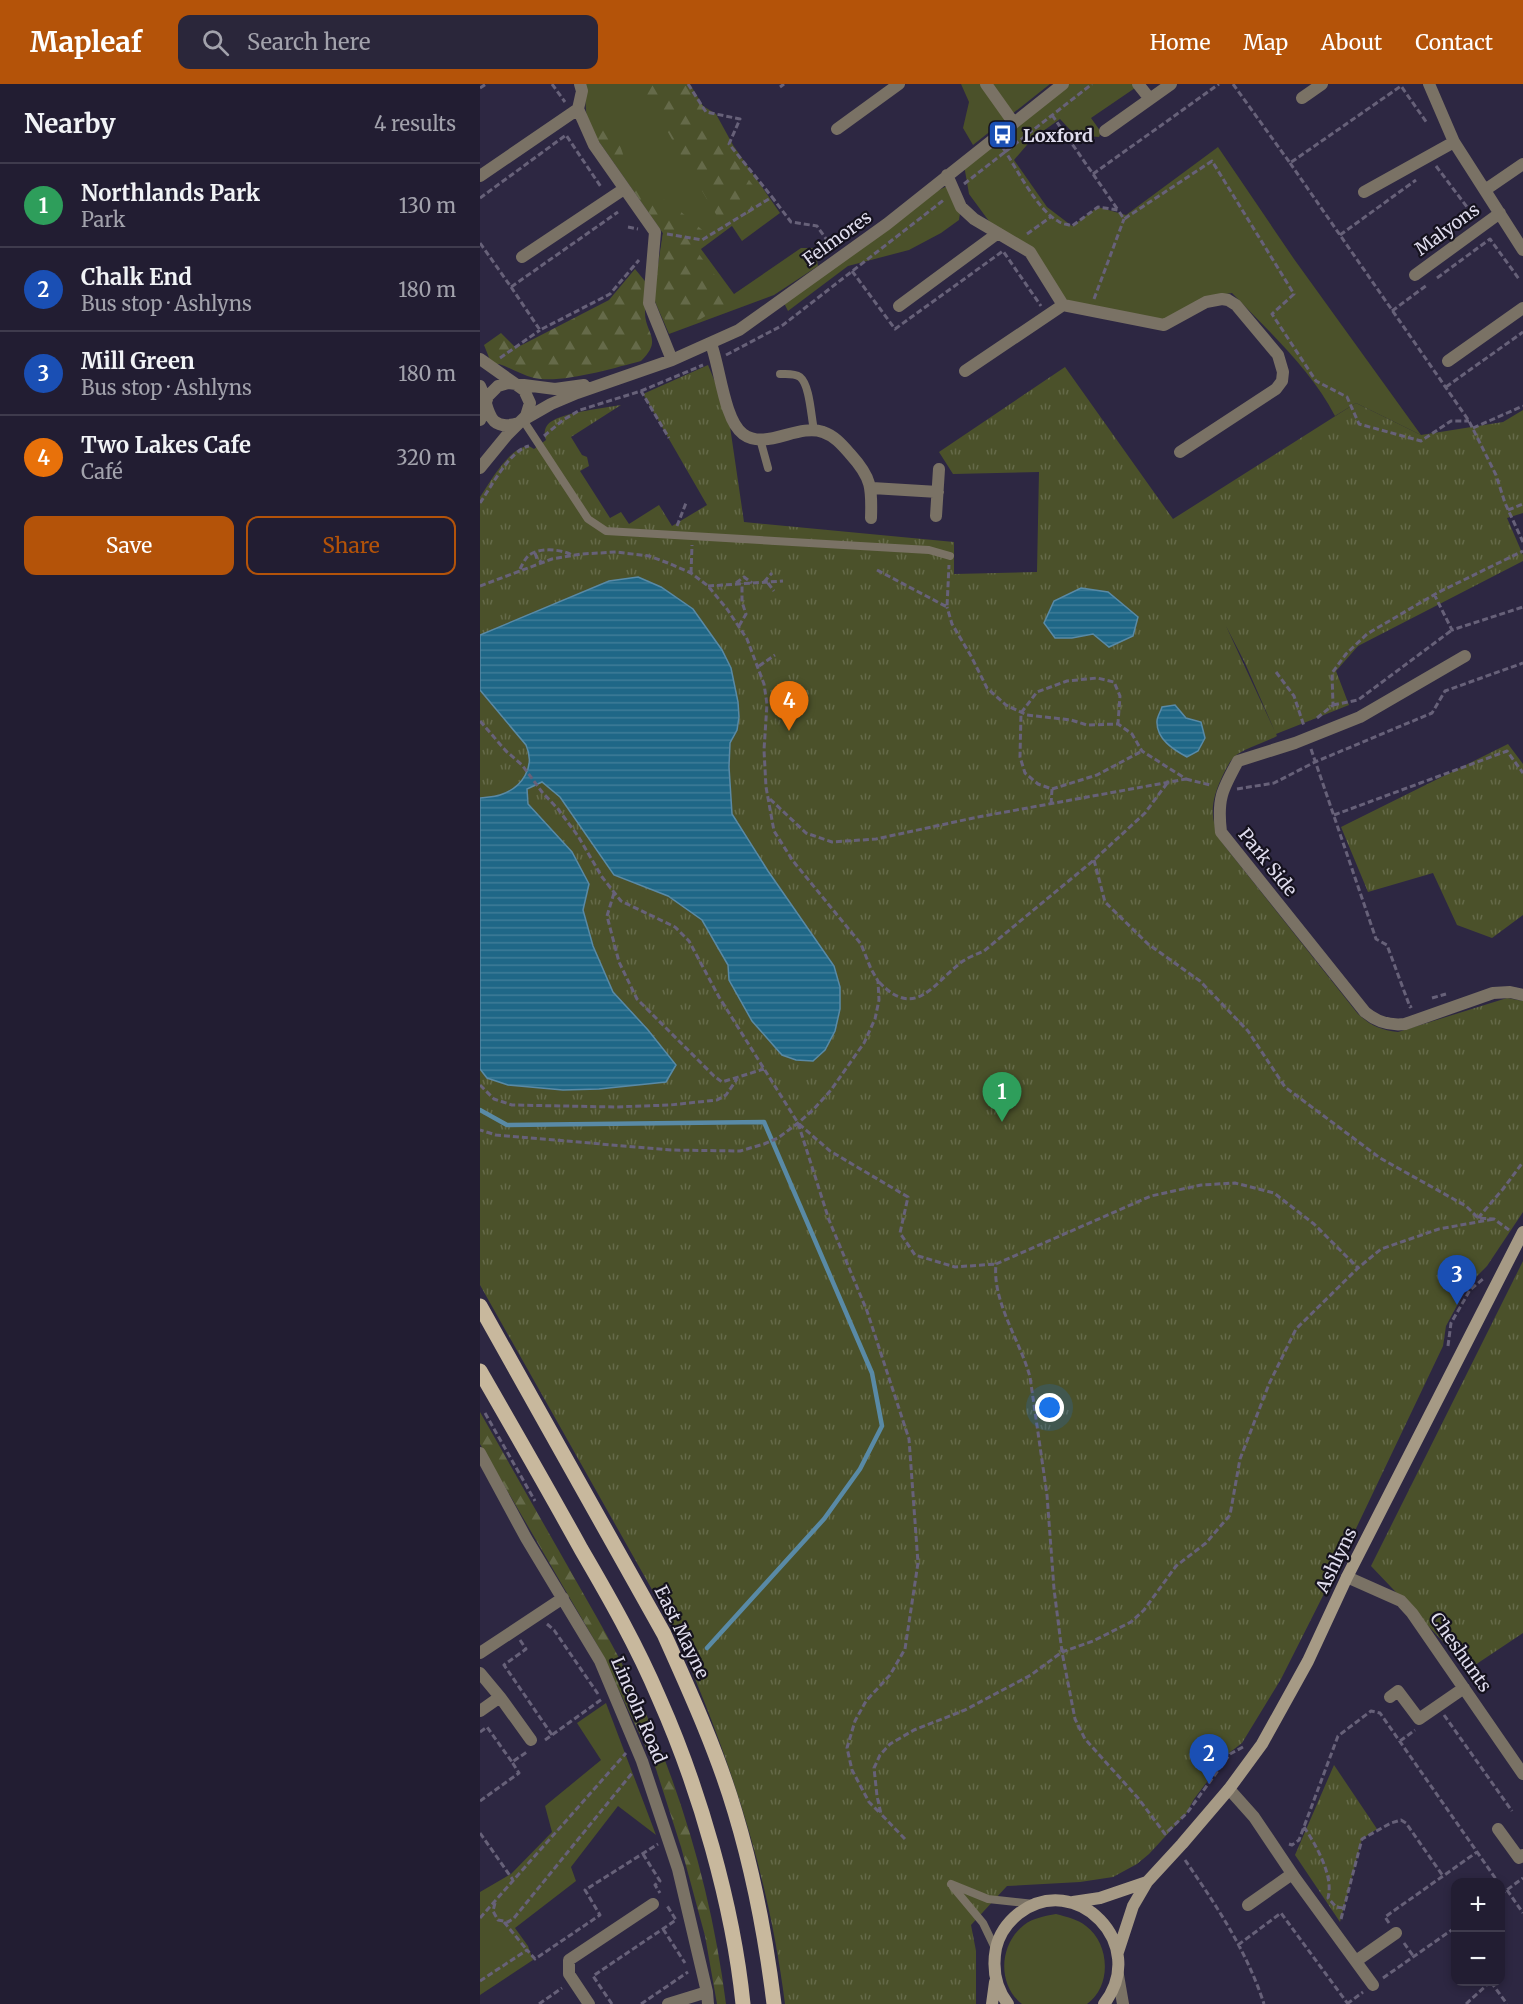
<!DOCTYPE html>
<meta charset="utf-8">
<style>
body{margin:0;font-family:Merriweather,serif;background:#2a263a;color:#f1f3f6}
.controls{position:absolute;right:18px;bottom:18px;display:grid;overflow:hidden;border-radius:12px;box-shadow:0 3px 9px #0003}
.controls button{width:54px;height:54px;display:grid;place-items:center;padding:0;border:0;border-bottom:2px solid #3f3b4d;background:#221d32;color:#f1f3f6;font:30px sans-serif}
.you{position:absolute;left:570px;top:1324px;width:21px;height:21px;margin:-15px;border:4px solid #fff;border-radius:50%;background:#1a73e8;box-shadow:0 0 0 9px #1a73e833}
.badge{display:grid;place-items:center;width:39px;height:39px;border-radius:50%;background:#b45309;color:#fff;font-size:20px;font-weight:700}
.pin{position:absolute;translate:-50% -50px;filter:drop-shadow(0 2px 3px #0008)}
.pin::after{content:'';position:absolute;top:32px;width:21px;height:18px;background:inherit;clip-path:polygon(0 0,100% 0,50% 100%)}
.list{margin:0;padding:0;list-style:none}
h2{display:flex;justify-content:space-between;align-items:center;height:78px;margin:0;padding:0 24px;font-size:26px}
h2 small{font-size:20px;font-weight:400;color:#a2a2ac}
.list li{display:grid;grid-template-columns:39px 1fr auto;gap:18px;align-items:center;box-sizing:border-box;height:84px;padding:0 24px;border-top:2px solid #3f3b4d}
.list b{display:block;font-size:22px;white-space:nowrap}
.list p{margin:0;font-size:20px;white-space:nowrap;color:#a2a2ac}
.list em{font-size:20px;font-style:normal;color:#a2a2ac}
.actions{display:flex;gap:12px;padding:18px 24px}
.actions a{flex:1;padding:14px 0;border:2px solid #b45309;border-radius:12px;text-align:center;font-size:21px;color:#b45309}
.actions .main{background:#b45309;color:#fff}
.icon{flex:none;width:33px;height:33px;fill:none;stroke:currentColor;stroke-width:2;stroke-linecap:round;stroke-linejoin:round}
.map{position:relative;flex:none;width:1043px;height:1920px;overflow:hidden}
header{display:flex;align-items:center;gap:36px;box-sizing:border-box;height:84px;padding:0 30px;background:#b45309;color:#fff}
header strong{font-size:28px}
nav{display:flex;gap:33px;margin-inline-start:auto;font-size:21px}
.search{width:420px;height:54px;background:#2a263a;display:flex;align-items:center;gap:15px;box-sizing:border-box;padding:0 21px;border-radius:12px;color:#a2a2ac;font-size:22px}
main{display:flex}
aside{flex:1;background:#221d32}
.map>svg:first-child{display:block}
.green{fill:#4b512a}
.forest{fill:url(#forest-firs)}
.park{fill:url(#park-tufts)}
.water{fill:url(#water-rules);stroke:#598aa6;stroke-width:1.5}
.lines{fill:none;stroke-linecap:round;stroke-linejoin:round}
.stream{stroke:#598aa6;stroke-width:4.5}
.path{stroke:#676179;stroke-width:3;stroke-dasharray:6 3;stroke-linecap:butt}
.lane{stroke:#7a7265;stroke-width:8}
.street{stroke:#7a7265;stroke-width:12}
.secondary{stroke:#a69a85;stroke-width:12}
.primary{stroke:#c8b89d;stroke-width:15}
.labels{text-anchor:middle;dominant-baseline:central;stroke-width:4.5;stroke-linejoin:round;paint-order:stroke}
.poi-label{font-size:18px;font-weight:bold;fill:#e0ddee;stroke:#15121e;text-anchor:start}
.street-label{font-size:18px;fill:#e0ddee;stroke:#15121e}
</style>
<header>
<strong>Mapleaf</strong>
<div class="search"><svg class="icon" aria-label="search" viewBox="0 0 24 24"><circle cx="10" cy="10" r="6"/><path d="M15 15l6 6"/></svg>Search here</div>
<nav><a>Home</a><a>Map</a><a>About</a><a>Contact</a></nav>
</header>
<main>
<aside>
<h2>Nearby<small>4 results</small></h2>
<ul class="list">
<li><span class="badge" style="background:#2e9e5b">1</span><div><b>Northlands Park</b><p>Park</p></div><em>130 m</em></li>
<li><span class="badge" style="background:#1a4fb4">2</span><div><b>Chalk End</b><p>Bus stop · Ashlyns</p></div><em>180 m</em></li>
<li><span class="badge" style="background:#1a4fb4">3</span><div><b>Mill Green</b><p>Bus stop · Ashlyns</p></div><em>180 m</em></li>
<li><span class="badge" style="background:#e8710a">4</span><div><b>Two Lakes Cafe</b><p>Café</p></div><em>320 m</em></li>
</ul>
<div class="actions"><a class="main">Save</a><a>Share</a></div>
</aside>
<div class="map">
<svg width="1043" height="1920" viewBox="0 0 1043 1920">
<defs>
<pattern id="forest-firs" width="22" height="20" patternUnits="userSpaceOnUse" patternTransform="scale(1.5)"><rect width="22" height="20" fill="#4b512a"/><path d="M5 1l3.5 6h-7zM16 11l3.5 6h-7z" fill="#656a49"/></pattern>
<pattern id="park-tufts" width="24" height="20" patternUnits="userSpaceOnUse" patternTransform="scale(1.5)"><rect width="24" height="20" fill="#4b512a"/><path d="M3 7l-1-3M5 7V3M7 7l1-3M15 17l-1-3M17 17v-4M19 17l1-3" fill="none" stroke="#656a49"/></pattern>
<pattern id="water-rules" width="6" height="5" patternUnits="userSpaceOnUse" patternTransform="scale(1.5)"><rect width="6" height="5" fill="#1f6787"/><path d="M0 2.5h6" fill="none" stroke="#3f7c98"/></pattern>
</defs>
<rect width="100%" height="100%" fill="#2d2742"/>
<path class="green" d="M 104,0 L 210,0 L 223,22 L 236,30 L 253,61 L 300,129 L 262,157 L 252,142 L 221,165 L 254,210 L 321,164 L 335,164 L 338,182 L 294,211 L 189,250 L 173,213 L 183,149 L 107,39 Z
M 481,0 L 570,0 L 493,61 L 483,44 L 489,18 Z
M 588,0 L 654,0 L 655,4 L 611,34 L 621,48 L 619,53 L 595,51 L 580,35 L 552,55 L 534,76 L 567,123 L 592,142 L 618,123 L 646,131 L 738,63 L 814,175 L 941,351 L 876,319 L 855,332 C 830,284 789,248 752,209 L 724,214 L 684,241 L 583,221 L 548,164 L 514,144 L 489,110 L 484,81 Z
M 467,102 L 481,123 L 479,136 L 461,149 L 429,166 L 368,182 L 308,227 L 304,219 L 455,108 Z
M 126,1619 L 176,1751 L 138,1722 L 91,1783 L 96,1797 L 35,1844 L 48,1862 L 53,1876 L 0,1911 L 0,1808 L 31,1790 L 72,1748 L 65,1722 L 121,1676 L 97,1639 Z
M 576,1830 C 587,1833 597,1835 606,1842 C 630,1860 632,1902 607,1920 L 542,1920 C 517,1901 519,1860 544,1841 C 553,1834 565,1832 576,1830 Z"/>
<path class="forest" d="M 161,0 L 204,0 L 223,22 L 236,51 L 286,119 L 252,139 L 215,165 L 253,215 L 219,236 L 187,242 L 175,206 L 183,149 L 115,52 L 132,36 L 151,95 L 194,122 L 227,150 L 243,142 L 203,75 Z
M 155,185 L 169,202 C 168,210 165,219 165,227 C 164,249 184,255 161,277 C 134,284 81,300 54,294 C 42,291 31,284 19,280 L 16,281 L 10,276 L 4,261 L 21,249 L 36,264 L 129,216 Z
M 0,1328 C 33,1386 66,1444 99,1502 C 125,1548 152,1594 172,1644 C 209,1732 234,1825 246,1920 L 237,1920 L 225,1852 L 201,1763 L 176,1685 L 119,1564 L 0,1360 Z"/>
<path class="park" d="M 228,281 L 248,329 L 264,438 L 474,458 L 474,490 L 557,488 L 559,388 L 473,390 L 459,368 L 585,283 L 693,435 L 876,319 L 941,351 L 1023,338 L 1043,326 L 1043,429 L 1027,434 L 1043,471 L 1043,477 L 878,562 L 856,587 L 869,621 L 796,650 L 765,579 L 746,542 L 797,652 C 786,658 762,665 754,673 C 749,678 745,687 742,693 C 730,719 729,735 743,760 L 878,930 C 891,942 901,946 918,948 L 1027,914 L 1043,917 L 1043,1128 L 1007,1182 L 988,1201 L 966,1242 L 963,1262 L 861,1476 L 801,1595 L 762,1659 L 749,1669 L 714,1715 L 706,1730 L 669,1770 L 657,1780 L 633,1793 L 600,1798 L 527,1802 L 491,1841 L 496,1867 L 496,1920 L 305,1920 C 288,1785 247,1665 192,1541 L 0,1201 L 0,413 C 11,397 29,363 49,362 L 54,365 L 66,356 C 63,348 65,340 74,336 C 88,328 124,324 141,321 L 91,353 L 102,371 L 107,373 L 109,382 L 100,387 L 130,434 L 141,428 L 149,440 L 179,421 L 192,442 L 227,421 L 163,310 Z
M 1028,660 L 1043,680 L 1043,831 L 1012,854 L 977,841 L 953,789 L 888,808 L 861,743 Z
M 1043,1177 L 1043,1549 L 989,1585 L 891,1482 Z
M 854,1681 L 897,1745 L 882,1755 L 860,1838 L 815,1771 Z"/>
<path class="water" d="M 158,493 L 181,503 L 213,525 L 242,566 L 251,584 L 258,618 L 259,633 L 257,646 L 250,659 L 249,683 L 252,730 L 288,787 L 354,882 L 360,903 L 360,925 L 355,947 L 345,966 L 333,977 L 316,976 L 302,971 L 272,937 L 249,896 L 248,881 L 222,836 L 188,812 L 134,791 L 80,713 L 62,698 L 47,705 L 48,720 L 92,768 L 109,800 L 103,826 L 113,862 L 133,908 L 168,946 L 196,981 L 186,998 L 119,1005 L 83,1006 L 28,1001 L 7,994 L 0,985 L 0,714 C 6,713 14,713 20,711 C 42,704 56,683 46,661 L 0,606 L 0,551 L 129,497 Z
M 601,504 L 628,508 L 658,533 L 653,552 L 629,563 L 613,550 L 592,554 L 575,554 L 564,539 L 574,517 Z
M 695,621 L 706,634 L 721,638 L 725,654 L 718,667 L 707,673 C 694,666 676,655 677,637 C 677,633 681,627 682,623 Z"/>
<g class="lines">
<path class="stream" d="M 0,1026 L 27,1041 L 284,1038 L 392,1289 L 402,1342 L 380,1385 L 344,1435 L 227,1564"/>
<path class="path" d="M 72,0 L 85,18
M 208,0 L 226,28 L 260,35 L 249,60 L 292,113
M 753,0 L 810,79 L 921,2 L 947,39
M 300,3 L 304,0
M 0,4 L 6,0
M 572,31 L 638,126
M 523,64 C 536,83 557,126 578,137 C 581,140 587,140 592,142 L 618,123 L 638,126 L 644,135 L 732,77 L 814,210 L 792,230 L 836,297 L 867,313 L 879,340 L 941,357 L 971,337 L 989,337
M 810,79 L 989,337 L 1016,391 L 1025,419 L 1043,458
M 956,82 L 987,123
M 613,90 L 739,0
M 484,100 L 612,0
M 0,114 L 86,51 L 121,103
M 148,143 L 158,145
M 187,150 L 222,156 L 292,113 L 311,138 L 337,142 L 353,165
M 547,150 L 572,132
M 860,151 L 936,96
M 0,159 L 31,203 L 138,128
M 372,187 L 415,245 L 523,167 L 561,222
M 957,194 L 1010,155 L 1039,195
M 31,203 L 60,246 L 130,210 L 159,176
M 614,215 L 644,135
M 912,227 L 947,201
M 246,271 L 303,241 L 465,115
M 20,274 L 60,246
M 966,303 L 1043,248
M 161,307 L 223,281
M 993,344 L 1043,322
M 64,352 L 83,336 L 100,326 L 161,307 L 189,354
M 0,419 C 11,403 30,366 49,362
M 1028,426 L 1043,420
M 197,442 L 206,419
M 55,469 L 57,475 L 63,479
M 40,485 C 42,481 45,475 48,472 C 58,463 81,465 92,471
M 397,486 L 467,523 L 469,481
M 211,489 L 212,461
M 284,498 L 292,489
M 256,499 L 264,493 L 272,499
M 288,499 L 294,507
M 0,502 L 72,475 L 101,470 L 136,468 L 169,472 L 188,479 L 211,489 L 228,502 L 247,525 L 267,555 L 284,600 L 287,620 L 284,666 L 286,703 L 294,747 L 313,777 L 381,860 L 391,885 L 398,897 L 399,916 L 395,935 L 384,959 L 351,1006 L 333,1026 L 318,1039 L 298,1054 L 284,1060 L 260,1067 L 191,1066 L 16,1051 L 0,1046
M 228,502 L 303,497
M 954,510 L 972,546 L 1043,523
M 259,542 L 266,530 L 262,518 L 262,499
M 279,582 L 295,571
M 796,588 L 814,612 L 824,642
M 853,621 L 878,616 L 972,546
M 837,634 L 853,621 L 852,589 L 866,570 L 887,550 L 957,509 L 1043,467
M 0,637 L 26,667 L 42,681 L 62,708 L 78,725 L 98,752 L 122,793 L 141,817 L 195,843 L 209,857 L 239,913 L 318,1039 L 349,1136 L 387,1227 L 429,1355 L 438,1479 L 425,1565 L 410,1591 L 386,1617 L 375,1637 L 367,1664 L 372,1686 L 389,1718 L 401,1730
M 831,665 L 896,855 L 907,861 L 930,923 L 932,922
M 706,695 L 730,701
M 572,705 L 617,691 L 662,667
M 757,705 L 794,699 L 835,678 L 952,629 L 965,607 L 1043,579
M 290,715 L 326,749 L 352,758 L 396,755 L 498,733 L 706,695 L 662,667 L 652,650 L 638,640 L 607,641 L 591,636 L 547,631 L 526,621 L 507,604 L 491,572 L 472,540 L 467,523
M 571,720 L 572,705 L 558,700 L 545,689 L 540,673 L 541,629 L 557,608 L 587,597 L 617,594 L 634,598 L 640,612 L 638,639
M 854,731 L 1027,667 L 1043,689
M 614,776 L 625,818 L 668,860 L 720,897 L 768,947 L 805,1003 L 900,1074 L 986,1122 L 998,1134 L 1014,1135 L 1029,1146
M 134,809 L 127,832 L 139,878 L 157,915 L 234,992 L 242,998 L 284,985
M 399,898 C 436,937 453,899 483,877 C 489,873 497,870 504,867 L 614,776 L 665,729 L 688,698
M 952,914 L 966,910
M 0,1001 L 14,1015 L 32,1021 L 135,1023 L 190,1021 L 237,1016 L 246,1011 L 257,995
M 319,1040 L 350,1067 L 428,1113 L 420,1149 L 435,1171 L 475,1183 L 516,1180
M 998,1134 L 1023,1105 L 1043,1078
M 968,1262 L 971,1239 L 990,1206 L 1004,1194
M 5,1329 L 55,1417
M 67,1540 L 74,1546 L 118,1610
M 40,1556 L 46,1565 L 24,1581 L 72,1651
M 964,1631 L 1032,1727
M 0,1648 L 7,1643 L 32,1678
M 65,1656 L 122,1615
M 920,1657 L 935,1646
M 763,1663 L 750,1670 L 707,1729 L 685,1750 L 658,1714 L 605,1655 L 595,1635 L 582,1568 L 574,1505 L 567,1411 L 550,1293 C 540,1256 512,1218 516,1180 L 671,1112 L 721,1101 L 755,1099 L 794,1109 L 834,1140 L 878,1184
M 0,1717 L 39,1689 L 32,1678 L 47,1668
M 824,1743 C 836,1761 854,1792 848,1814 L 856,1823 L 864,1824
M 0,1749 L 33,1796
M 425,1755 L 401,1730 L 397,1712 L 394,1684 L 400,1671 L 410,1660 L 434,1646 L 485,1626 L 551,1591 L 582,1568 L 613,1557 L 651,1538 L 664,1526 L 696,1482 L 726,1459 L 750,1431 L 760,1375 L 789,1300 L 816,1245 L 878,1184 L 901,1165 L 959,1145 L 1014,1135
M 809,1760 L 812,1761 L 819,1756 L 858,1652 L 891,1627 L 900,1629 L 1018,1798
M 163,1770 L 180,1797 L 175,1801 L 180,1809
M 705,1776 C 736,1821 767,1867 784,1920
M 1027,1806 L 1043,1829
M 1020,1811 L 1043,1794
M 15,1819 L 13,1827 L 18,1836 L 28,1838 L 34,1834 L 153,1688
M 0,1834 L 146,1669
M 861,1835 L 882,1755 L 911,1739 L 921,1736 L 926,1739 L 963,1792
M 24,1838 L 47,1866
M 909,1839 L 905,1833 L 997,1768
M 183,1845 L 205,1879
M 924,1859 L 934,1873
M 758,1861 L 801,1829 L 868,1920
M 903,1894 L 976,1843
M 0,1897 L 47,1866 L 55,1875 L 120,1831 L 105,1806 L 178,1760
M 1011,1898 L 1027,1920
M 59,1920 L 82,1904
M 132,1920 L 113,1892 L 196,1836 L 186,1820
M 161,1920 L 208,1888
M 867,1920 L 883,1908
M 986,1920 L 1010,1898"/>
<path class="lane" d="M 300,290 C 307,290 314,289 320,293 C 330,301 331,333 334,346
M 43,336 L 108,435 L 126,447 L 449,466 L 470,472
M 280,355 L 288,384
M 471,1800 L 508,1815 L 554,1820
M 473,1803 L 503,1839 L 515,1864"/>
<path class="street" d="M 100,0 L 102,7 L 98,25 L 114,61 L 175,148 L 169,219 L 192,276
M 506,0 L 533,38
M 658,0 L 670,15
M 949,0 L 974,58 L 1043,166
M 822,14 L 842,0
M 357,45 L 419,0
M 625,47 L 691,0
M 467,91 L 481,123 L 494,135 L 550,168 L 583,221 L 684,241 L 726,218 L 742,215 L 748,216 L 756,221 L 798,271 L 803,288 L 802,297 L 796,305 L 700,368
M 0,92 L 98,25
M 1005,106 L 1043,80
M 884,108 L 974,58
M 42,173 L 144,105
M 935,191 L 1020,129
M 419,222 L 518,149
M 231,260 C 240,283 244,336 263,350 C 286,367 318,339 343,348 C 355,352 363,362 371,371 C 392,394 392,405 391,434
M 0,275 L 44,306 L 50,319 L 46,332 L 27,351 L 0,384
M 968,277 L 1043,224
M 485,287 L 583,221
M 0,302 C 10,323 5,349 39,339
M 0,336 L 8,312 L 18,302 L 28,299 L 75,305 L 104,301
M 43,336 L 71,320 L 97,309 L 192,276 L 259,246 L 407,140 L 583,0
M 392,404 L 458,408
M 456,432 L 459,385
M 985,572 L 880,633 L 815,659 L 758,677 C 742,706 737,715 741,748 L 885,928 C 897,938 909,942 925,940 L 1013,909 L 1030,908 L 1043,911
M 0,1369 L 46,1454 L 120,1577 L 162,1677 L 198,1785 L 227,1908 L 228,1920
M 867,1493 L 921,1517 L 932,1529 L 1043,1690
M 0,1569 L 83,1514
M 0,1589 L 20,1613
M 910,1613 L 918,1607 L 939,1635 L 984,1604
M 0,1627 L 20,1613 L 51,1656
M 749,1705 L 774,1733 L 815,1794 L 893,1901
M 1018,1745 L 1039,1774 L 1043,1771
M 768,1821 L 812,1790
M 876,1877 L 916,1849
M 638,1891 L 643,1920
M 109,1920 L 89,1890 L 89,1876 L 173,1820
M 188,1920 L 227,1908"/>
<path class="secondary" d="M 593,1818 L 620,1814 L 667,1798
M 638,1868 L 653,1822 L 667,1798 L 702,1760 L 749,1705 L 782,1660 L 828,1577 L 867,1493 L 1043,1148
M 512,1920 L 515,1898
M 528,1920 C 515,1903 512,1885 516,1864 C 519,1851 527,1839 538,1830 C 596,1785 670,1861 624,1920"/>
<path class="primary" d="M 0,1222 L 184,1550 C 210,1608 237,1667 255,1728 C 274,1791 286,1855 294,1920
M 0,1287 C 34,1346 68,1405 101,1465 C 129,1513 157,1562 179,1614 C 219,1704 253,1821 263,1920"/>
</g>
<defs>
<symbol id="bus-square" viewBox="-11 -11 22 22"><rect x="-9" y="-9" width="18" height="18" rx="4" fill="#1a4fb4" stroke="#15121e"/><path d="M-5-6H5V4H4V6H2V4H-2V6H-4V4H-5ZM-3.5-4V0h7V-4ZM-3.5 1.2v1.5H-2V1.2ZM2 1.2v1.5H3.5V1.2Z" fill="#fff"/></symbol>
</defs>
<g fill-rule="evenodd">
<use href="#bus-square" x="506" y="34" width="33" height="33"/>
</g>
<g class="labels">
<g class="poi-label">
<text x="543" y="51">Loxford</text>
</g>
<g class="street-label">
<text transform="translate(967 145) rotate(-36)">Malyons</text>
<text transform="translate(357 154) rotate(-36)">Felmores</text>
<text transform="translate(788 778) rotate(51)">Park Side</text>
<text transform="translate(856 1476) rotate(-64)">Ashlyns</text>
<text transform="translate(202 1548) rotate(64)">East Mayne</text>
<text transform="translate(981 1568) rotate(55)">Cheshunts</text>
<text transform="translate(159 1626) rotate(67)">Lincoln Road</text>
</g>
</g>
</svg>
<div class="controls">
<button>+</button>
<button>−</button>
</div>
<div class="you"></div>
<div class="pin badge" style="left:522px;top:1038px;background:#2e9e5b">1</div>
<div class="pin badge" style="left:729px;top:1700px;background:#1a4fb4">2</div>
<div class="pin badge" style="left:977px;top:1221px;background:#1a4fb4">3</div>
<div class="pin badge" style="left:309px;top:647px;background:#e8710a">4</div>
</div>
</main>
